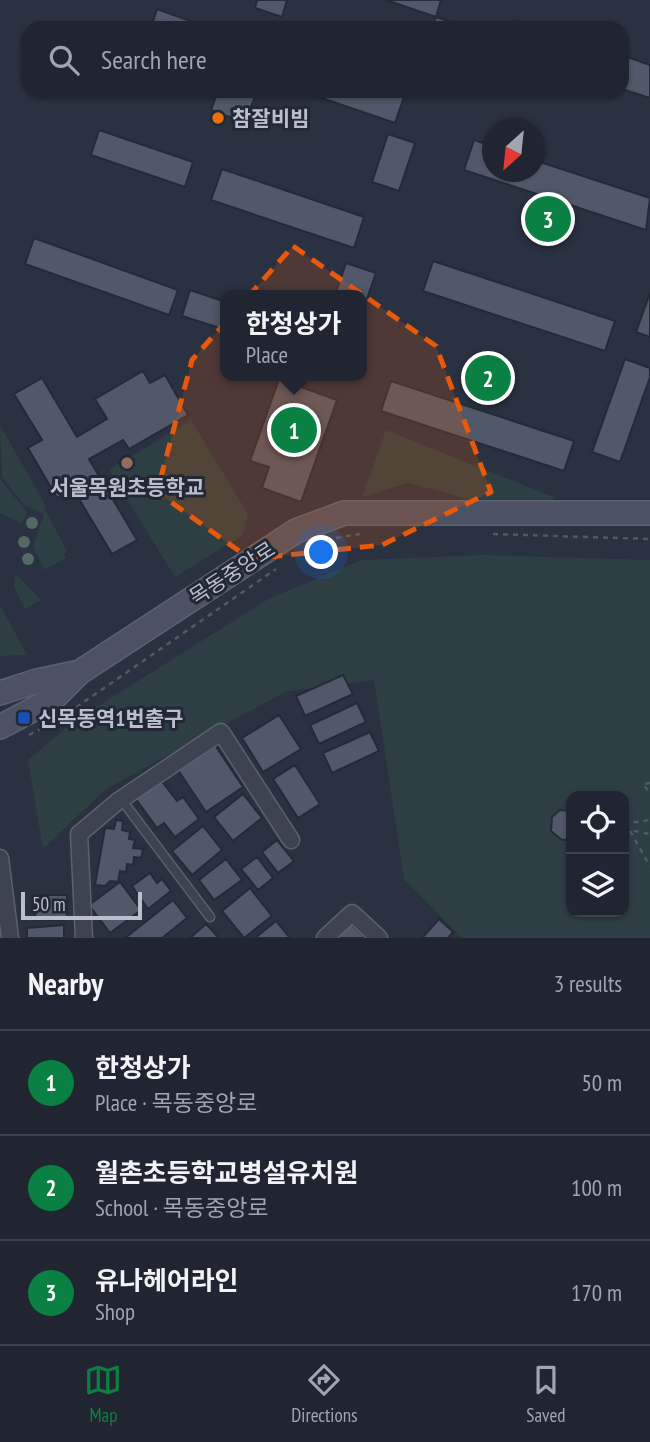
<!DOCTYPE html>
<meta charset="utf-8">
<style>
body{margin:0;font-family:"PT Sans Narrow","Noto Sans KR",sans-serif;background:#282d39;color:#f1f3f6}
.controls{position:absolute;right:21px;bottom:21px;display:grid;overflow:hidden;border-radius:14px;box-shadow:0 2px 5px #0004}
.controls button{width:63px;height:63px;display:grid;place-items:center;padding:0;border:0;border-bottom:2px solid #3d424d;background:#202531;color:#f1f3f6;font:35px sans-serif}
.compass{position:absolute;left:482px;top:119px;width:63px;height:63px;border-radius:50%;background:#202531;box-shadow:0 2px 5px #0004;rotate:207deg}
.scale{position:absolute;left:21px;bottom:18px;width:121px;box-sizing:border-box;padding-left:7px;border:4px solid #bbbfcb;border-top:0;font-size:19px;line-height:24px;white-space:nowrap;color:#bbbfcb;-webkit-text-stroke:5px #222836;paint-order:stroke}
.you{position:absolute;left:322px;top:553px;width:24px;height:24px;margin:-18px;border:5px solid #fff;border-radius:50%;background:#1a73e8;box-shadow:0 0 0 10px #1a73e833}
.badge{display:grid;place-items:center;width:46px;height:46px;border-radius:50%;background:#0b8043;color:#fff;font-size:23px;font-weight:700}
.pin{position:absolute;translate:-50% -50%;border:4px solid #fff;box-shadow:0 2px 7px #0006}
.popup{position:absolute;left:220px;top:290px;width:147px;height:91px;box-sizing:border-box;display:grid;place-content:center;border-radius:14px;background:#202531;filter:drop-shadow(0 2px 5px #0005);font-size:23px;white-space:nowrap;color:#a2a5ab}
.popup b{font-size:26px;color:#f1f3f6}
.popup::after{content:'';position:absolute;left:50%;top:100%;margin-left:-14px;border:14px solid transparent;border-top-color:#202531}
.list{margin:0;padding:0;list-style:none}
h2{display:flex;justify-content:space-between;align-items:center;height:91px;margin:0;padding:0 28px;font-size:30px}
h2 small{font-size:23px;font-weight:400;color:#a2a5ab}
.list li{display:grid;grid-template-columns:46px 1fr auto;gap:21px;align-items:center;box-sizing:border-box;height:105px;padding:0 28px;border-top:2px solid #3d424d}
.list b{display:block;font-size:26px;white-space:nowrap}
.list p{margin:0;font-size:23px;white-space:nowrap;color:#a2a5ab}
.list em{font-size:23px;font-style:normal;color:#a2a5ab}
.icon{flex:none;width:38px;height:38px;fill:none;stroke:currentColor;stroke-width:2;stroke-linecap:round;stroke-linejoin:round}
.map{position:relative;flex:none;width:650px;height:938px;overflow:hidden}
.search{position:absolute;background:#202531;box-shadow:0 2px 5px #0004;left:21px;right:21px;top:21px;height:77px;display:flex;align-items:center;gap:18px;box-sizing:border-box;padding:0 24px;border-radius:21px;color:#a2a5ab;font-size:26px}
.sheet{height:406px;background:#202531}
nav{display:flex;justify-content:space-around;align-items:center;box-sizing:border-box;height:98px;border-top:2px solid #3d424d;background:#202531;font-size:19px;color:#a2a5ab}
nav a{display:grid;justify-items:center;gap:4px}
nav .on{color:#0b8043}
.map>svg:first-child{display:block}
.green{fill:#2d3f43;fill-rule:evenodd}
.building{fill:#505869;stroke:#242a38;stroke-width:2}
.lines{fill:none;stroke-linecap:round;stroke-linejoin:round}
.service-casing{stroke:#5c616e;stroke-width:11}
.minor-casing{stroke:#5c616e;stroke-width:19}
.secondary-casing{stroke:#5c616e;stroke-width:26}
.path{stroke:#4c5c61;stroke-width:2.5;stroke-dasharray:5 5;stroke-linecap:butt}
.service{stroke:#3e4351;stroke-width:8}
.minor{stroke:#3e4351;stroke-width:16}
.secondary{stroke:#4c5263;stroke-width:23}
.tree{fill:#536a64}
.marked{fill:#e8590c;fill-opacity:0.2;stroke:#e8590c;stroke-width:5;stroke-dasharray:14 9;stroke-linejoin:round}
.food-dot{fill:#e8710a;stroke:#222836;stroke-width:2.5}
.education-dot{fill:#8d6e63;stroke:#222836;stroke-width:2.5}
.transit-dot{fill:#1a4fb4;stroke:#222836;stroke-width:2.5}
.labels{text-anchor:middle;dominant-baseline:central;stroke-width:6;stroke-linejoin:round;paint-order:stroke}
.poi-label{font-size:21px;font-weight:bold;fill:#bbbfcb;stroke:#222836;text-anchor:start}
.street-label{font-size:21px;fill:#bbbfcb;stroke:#222836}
</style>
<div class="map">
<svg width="650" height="938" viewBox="0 0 650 938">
<rect width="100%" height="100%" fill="#2a3141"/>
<path class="green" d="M 191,420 L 248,514 L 243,535 L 175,577 L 109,470 Z
M 0,425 L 46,506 L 44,508 L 67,551 L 64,554 L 66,558 L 44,570 L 33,547 L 44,514 L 25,506 L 2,477 Z
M 386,430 L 554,497 L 549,510 L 491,505 L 408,483 L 362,497 Z
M 0,479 L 27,512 L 22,524 L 0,513 Z
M 481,555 L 650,560 L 650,938 L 462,938 L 404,879 L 374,680 L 285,692 L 106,789 L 43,849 L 28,760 L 74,721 L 270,598 L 362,560 ZM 571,796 L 624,796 L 624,912 L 571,912 Z
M 15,573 L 41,600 L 25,609 L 14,587 Z
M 0,605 L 27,655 L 0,656 Z"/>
<path class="building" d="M 257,0 L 287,0 L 282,17 L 255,8 Z
M 386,0 L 441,0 L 436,17 Z
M 157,9 L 201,25 L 200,28 L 151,28 Z
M 436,17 L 461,25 L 460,28 L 432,28 Z
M 514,20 L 539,28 L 511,28 Z
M 622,55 L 650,65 L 650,98 L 622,89 Z
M 218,91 L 257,91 L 245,123 L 211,110 Z
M 301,91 L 386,91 L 404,97 L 395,123 Z
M 99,130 L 193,162 L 185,187 L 91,155 Z
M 388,134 L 415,143 L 399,191 L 372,182 Z
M 474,140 L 492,146 L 492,172 L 534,172 L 534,160 L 650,198 L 646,230 L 464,170 Z
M 222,169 L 364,217 L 354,248 L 211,200 Z
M 34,238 L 178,290 L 169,315 L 25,264 Z
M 433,261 L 615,321 L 605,351 L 423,291 Z
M 346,263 L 376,273 L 362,313 L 362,295 L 335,295 Z
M 190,290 L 226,302 L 226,330 L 182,316 Z
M 650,293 L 650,337 L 636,332 Z
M 625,359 L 650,368 L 650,377 L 620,462 L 592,452 Z
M 143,371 L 150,383 L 165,375 L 188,415 L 129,449 L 123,440 L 89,459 L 137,540 L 112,554 L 73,489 L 57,498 L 28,448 L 42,440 L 14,394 L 42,378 L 77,437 L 107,419 L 95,399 Z
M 279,379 L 337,400 L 301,502 L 262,488 L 269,467 L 250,461 Z
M 391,381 L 574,441 L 564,471 L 381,411 Z
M 343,675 L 353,694 L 305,716 L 296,696 Z
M 357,703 L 366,722 L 319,744 L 310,725 Z
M 279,715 L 301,749 L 263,772 L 242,738 Z
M 370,732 L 379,751 L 332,773 L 323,753 Z
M 215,745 L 243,787 L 206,812 L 178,770 Z
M 295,765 L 320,804 L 298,818 L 273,779 Z
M 160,779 L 177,801 L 183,797 L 199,819 L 175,837 L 164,823 L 157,828 L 135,798 Z
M 243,794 L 262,818 L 233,841 L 214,817 Z
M 560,810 L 571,811 L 571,839 L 562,840 L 551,831 L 552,817 Z
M 116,820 L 123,821 L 122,830 L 130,832 L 129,839 L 135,840 L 133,848 L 143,849 L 141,858 L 134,857 L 133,865 L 127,864 L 126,872 L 120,871 L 118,882 L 110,881 L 105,886 L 95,885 L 105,828 L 114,829 Z
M 203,826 L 222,850 L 192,875 L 172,851 Z
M 277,840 L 294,861 L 278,873 L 262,852 Z
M 257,857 L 273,878 L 258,890 L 241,869 Z
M 226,859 L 242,880 L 214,900 L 199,880 Z
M 150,873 L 157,883 L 162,879 L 171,891 L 148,909 L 132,886 Z
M 120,882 L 141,910 L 110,933 L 89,905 Z
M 250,888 L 272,916 L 244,938 L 222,911 Z
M 36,895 L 67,895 L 67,920 L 35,920 Z
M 173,900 L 187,918 L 162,938 L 125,938 Z
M 439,919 L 453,932 L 448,938 L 422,938 Z
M 276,921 L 290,938 L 255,938 Z
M 350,923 L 366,938 L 336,938 Z
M 206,924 L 219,938 L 190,938 Z
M 64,925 L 64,938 L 27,938 L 27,928 Z"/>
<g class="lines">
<defs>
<path id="service" d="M 121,799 L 210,917"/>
<path id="minor" d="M 0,858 L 10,938
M 84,938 L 79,834 L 117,802 L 221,732 L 291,840
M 325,938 L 352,913 L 379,938"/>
<path id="secondary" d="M 0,693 L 37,681 L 80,672 L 296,531 L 344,513 L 650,513
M 0,727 L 53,699 L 80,672"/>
</defs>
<use href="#service" class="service-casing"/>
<use href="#minor" class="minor-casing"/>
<use href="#secondary" class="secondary-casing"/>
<path class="path" d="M 493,534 L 650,539
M 336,538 L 360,534
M 68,713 L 276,569
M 29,735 L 60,719
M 650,783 L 643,784 L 650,793
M 624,821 L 629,823 L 650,820
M 624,829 L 650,834
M 630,831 L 650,866"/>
<use href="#service" class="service"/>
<use href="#minor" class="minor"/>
<use href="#secondary" class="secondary"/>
</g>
<g class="tree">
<circle cx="32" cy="523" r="6"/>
<circle cx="24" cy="542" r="6"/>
<circle cx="28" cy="559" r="6"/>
</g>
<path class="marked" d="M 293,246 L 436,346 L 491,492 L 382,545 L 250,559 L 157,492 L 192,360 Z"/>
<circle class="food-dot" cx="218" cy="118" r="7"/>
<circle class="education-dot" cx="127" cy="463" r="7"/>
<rect class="transit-dot" x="17" y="711" width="14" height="14" rx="3.5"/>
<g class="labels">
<g class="poi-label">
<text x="232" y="118">참잘비빔</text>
<text x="127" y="487" text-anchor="middle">서울목원초등학교</text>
<text x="38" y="718">신목동역1번출구</text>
</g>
<g class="street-label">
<text transform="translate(232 573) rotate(-33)">목동중앙로</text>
</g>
</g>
</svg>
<div class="controls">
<button><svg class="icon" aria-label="locate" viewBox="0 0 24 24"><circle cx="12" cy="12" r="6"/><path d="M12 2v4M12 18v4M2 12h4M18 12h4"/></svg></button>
<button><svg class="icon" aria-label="layers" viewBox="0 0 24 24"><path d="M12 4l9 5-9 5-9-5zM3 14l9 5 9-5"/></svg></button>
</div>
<svg class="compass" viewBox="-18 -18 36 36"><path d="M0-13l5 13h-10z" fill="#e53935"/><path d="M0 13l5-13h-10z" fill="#a2a5ab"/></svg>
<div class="scale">50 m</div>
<div class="you"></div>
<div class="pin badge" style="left:294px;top:430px">1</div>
<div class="popup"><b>한청상가</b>Place</div>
<div class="pin badge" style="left:488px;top:378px">2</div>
<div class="pin badge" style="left:548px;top:219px">3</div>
<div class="search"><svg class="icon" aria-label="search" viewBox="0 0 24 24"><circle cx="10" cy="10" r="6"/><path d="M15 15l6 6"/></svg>Search here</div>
</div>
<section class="sheet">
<h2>Nearby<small>3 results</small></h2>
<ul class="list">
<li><span class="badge">1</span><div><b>한청상가</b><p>Place · 목동중앙로</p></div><em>50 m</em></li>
<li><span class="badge">2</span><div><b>월촌초등학교병설유치원</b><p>School · 목동중앙로</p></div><em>100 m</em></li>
<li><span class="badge">3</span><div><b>유나헤어라인</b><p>Shop</p></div><em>170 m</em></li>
</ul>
</section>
<nav>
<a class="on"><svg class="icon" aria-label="map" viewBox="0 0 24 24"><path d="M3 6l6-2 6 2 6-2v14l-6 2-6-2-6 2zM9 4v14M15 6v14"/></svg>Map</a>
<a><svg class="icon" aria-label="directions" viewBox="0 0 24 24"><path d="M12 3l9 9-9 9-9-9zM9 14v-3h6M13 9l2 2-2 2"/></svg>Directions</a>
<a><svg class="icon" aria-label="saved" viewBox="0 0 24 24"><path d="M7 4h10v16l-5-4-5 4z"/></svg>Saved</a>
</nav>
